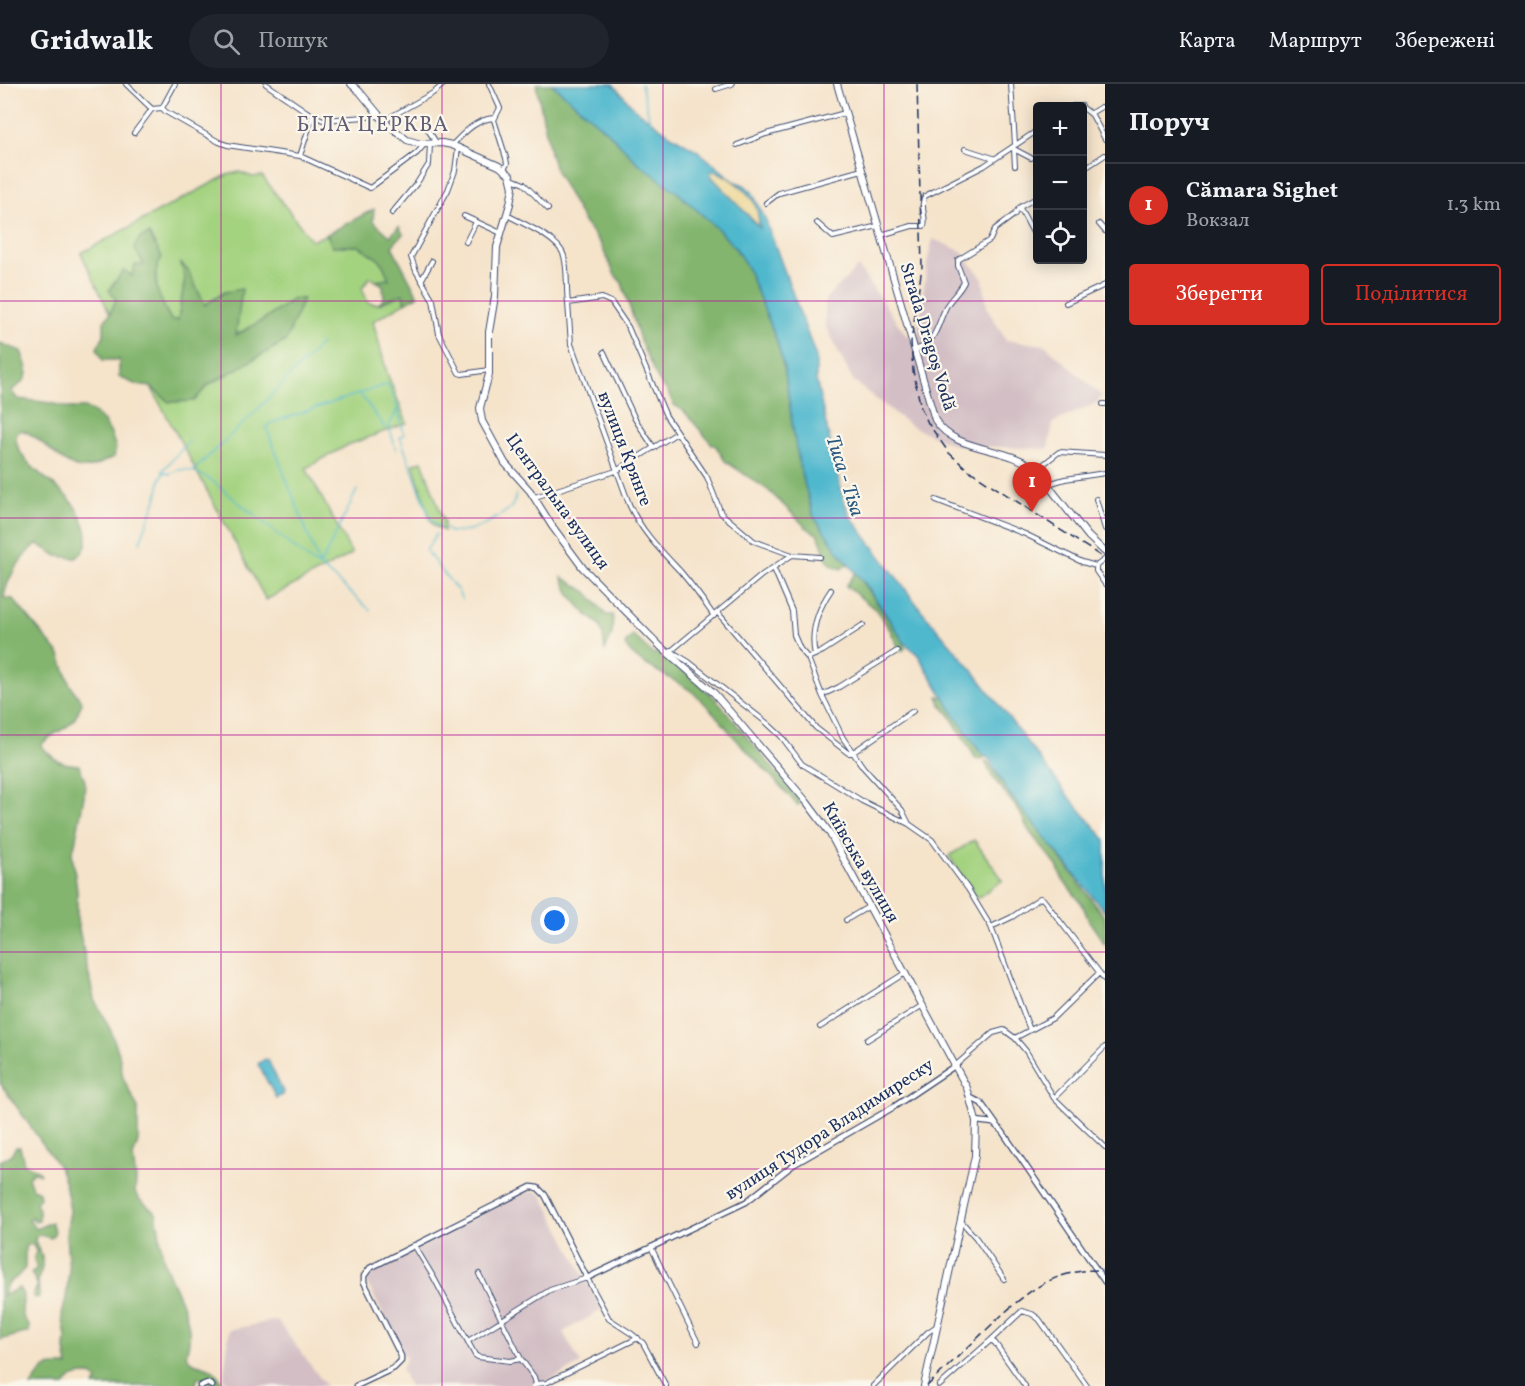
<!DOCTYPE html>
<html lang="uk">
<meta charset="utf-8">
<style>
body{margin:0;font-family:Vollkorn,serif;background:#20242c;color:#f1f3f6}
.controls{position:absolute;right:18px;top:18px;display:grid;overflow:hidden;border-radius:6px;box-shadow:0 3px 15px #0003}
.controls button{width:54px;height:54px;display:grid;place-items:center;padding:0;border:0;border-bottom:2px solid #363941;background:#171b24;color:#f1f3f6;font:30px sans-serif}
.you{position:absolute;left:555px;top:837px;width:21px;height:21px;margin:-15px;border:4px solid #fff;border-radius:50%;background:#1a73e8;box-shadow:0 0 0 9px #1a73e833}
.badge{display:grid;place-items:center;width:39px;height:39px;border-radius:50%;background:#d93025;color:#fff;font-size:20px;font-weight:700}
.pin{position:absolute;translate:-50% -50px;filter:drop-shadow(0 2px 3px #0008)}
.pin::after{content:'';position:absolute;top:32px;width:21px;height:18px;background:inherit;clip-path:polygon(0 0,100% 0,50% 100%)}
.list{margin:0;padding:0;list-style:none}
h2{display:flex;justify-content:space-between;align-items:center;height:78px;margin:0;padding:0 24px;font-size:26px}
h2 small{font-size:20px;font-weight:400;color:#9ea1a6}
.list li{display:grid;grid-template-columns:39px 1fr auto;gap:18px;align-items:center;box-sizing:border-box;height:84px;padding:0 24px;border-top:2px solid #363941}
.list b{display:block;font-size:22px;white-space:nowrap}
.list p{margin:0;font-size:20px;white-space:nowrap;color:#9ea1a6}
.list em{font-size:20px;font-style:normal;color:#9ea1a6}
.actions{display:flex;gap:12px;padding:18px 24px}
.actions a{flex:1;padding:14px 0;border:2px solid #d93025;border-radius:6px;text-align:center;font-size:21px;color:#d93025}
.actions .main{background:#d93025;color:#fff}
.icon{flex:none;width:33px;height:33px;fill:none;stroke:currentColor;stroke-width:2;stroke-linecap:round;stroke-linejoin:round}
.map{position:relative;flex:none;width:1105px;height:1302px;overflow:hidden}
header{display:flex;align-items:center;gap:36px;box-sizing:border-box;height:84px;padding:0 30px;background:#171b24;border-bottom:2px solid #363941}
header strong{font-size:28px}
nav{display:flex;gap:33px;margin-inline-start:auto;font-size:21px}
.search{width:420px;height:54px;background:#20242c;display:flex;align-items:center;gap:15px;box-sizing:border-box;padding:0 21px;border-radius:33px;color:#9ea1a6;font-size:22px}
main{display:flex}
aside{flex:1;background:#171b24}
.map>svg:first-child{display:block}
.industrial{fill:#d2bec4}
.green{fill:#a4d380;stroke:#60816f;stroke-width:1.5}
.forest{fill:#83b56e;stroke:#4f7266;stroke-width:1.5}
.sand{fill:#eeda9e;stroke:#84847e;stroke-width:1.5}
.water{fill:#4fb8cd;stroke:#357496;stroke-width:1.5;fill-rule:evenodd}
.lines{fill:none;stroke-linecap:round;stroke-linejoin:round}
.stream{stroke:#4fb8cd;stroke-width:1.5}
.minor-casing{stroke:#3c4a6e;stroke-width:6}
.tertiary-casing{stroke:#3c4a6e;stroke-width:7}
.primary-casing{stroke:#3c4a6e;stroke-width:8}
.minor{stroke:#fff;stroke-width:4}
.tertiary{stroke:#fff;stroke-width:4.5}
.primary{stroke:#fff;stroke-width:6}
.rail{stroke:#1b2f5e;stroke-width:1.5;stroke-dasharray:9 4.5;stroke-linecap:butt}
.grid{fill:none;stroke:#b5179e;stroke-width:1.5;stroke-opacity:0.55}
.labels{text-anchor:middle;dominant-baseline:central;stroke-width:4.5;stroke-linejoin:round;paint-order:stroke}
.street-label{font-size:18px;fill:#1b2f5e;stroke:#fbf7ec}
.water-label{font-size:20px;font-style:italic;fill:#2b587f;stroke:#fbf7ec}
.quarter-label{font-size:21px;letter-spacing:1.5px;fill:#625e75;stroke:#fbf7ec}
</style>
<header>
<strong>Gridwalk</strong>
<div class="search"><svg class="icon" aria-label="search" viewBox="0 0 24 24"><circle cx="10" cy="10" r="6"/><path d="M15 15l6 6"/></svg>Пошук</div>
<nav><a>Карта</a><a>Маршрут</a><a>Збережені</a></nav>
</header>
<main>
<div class="map">
<svg width="1105" height="1302" viewBox="0 0 1105 1302">
<rect width="100%" height="100%" fill="#fbf7ec"/>
<filter id="ink" filterUnits="userSpaceOnUse"><feTurbulence type="fractalNoise" baseFrequency=".0167" numOctaves="2"/><feDisplacementMap in="SourceGraphic" scale="12" xChannelSelector="R" yChannelSelector="G"/><feConvolveMatrix kernelMatrix="1 2 1 2 8 2 1 2 1" color-interpolation-filters="sRGB"/></filter>
<filter id="wash" filterUnits="userSpaceOnUse"><feTurbulence type="fractalNoise" baseFrequency=".008" numOctaves="4" result="noise"/><feDisplacementMap in="SourceGraphic" scale="24" xChannelSelector="R" yChannelSelector="G"/><feGaussianBlur stdDeviation="1.35" result="paint"/><feColorMatrix in="noise" values="0 0 0 0 0 0 0 0 0 0 0 0 0 0 0 0 0 1.4 0 .05"/><feComposite in="paint" operator="in"/></filter>
<g filter="url(#wash)">
<rect width="100%" height="100%" fill="#f5e3ca"/>
<path class="industrial" d="M 933,155 L 961,167 L 983,195 L 987,224 L 1006,256 L 1045,261 L 1102,312 L 1096,319 L 1053,339 L 1048,365 L 954,361 L 911,342 L 853,297 L 825,241 L 825,215 L 858,183 L 906,251 L 917,254 L 928,174 Z
M 535,1107 L 542,1111 L 602,1226 L 563,1248 L 581,1280 L 546,1298 L 533,1299 L 532,1302 L 409,1302 L 401,1285 L 406,1275 L 367,1199 L 369,1188 L 522,1109 Z
M 277,1236 L 326,1302 L 232,1302 L 224,1295 L 229,1246 Z"/>
<path class="green" d="M 239,88 L 252,93 L 262,92 L 312,157 L 327,150 L 332,162 L 359,162 L 381,177 L 390,195 L 376,197 L 370,193 L 362,204 L 368,219 L 378,220 L 403,209 L 405,219 L 373,237 L 387,289 L 407,339 L 348,361 L 306,384 L 352,470 L 266,516 L 151,303 L 169,318 L 194,317 L 208,301 L 286,257 L 293,215 L 268,233 L 235,252 L 225,208 L 205,221 L 188,187 L 181,180 L 185,194 L 178,236 L 171,236 L 158,211 L 155,183 L 135,163 L 144,181 L 132,192 L 124,186 L 116,216 L 110,230 L 81,169 L 227,91 Z
M 422,377 L 444,438 L 444,447 L 434,442 L 430,435 L 413,380 Z
M 974,756 L 1003,796 L 977,814 L 949,772 Z"/>
<path class="forest" d="M 536,0 L 552,0 L 611,51 L 637,78 L 677,108 L 718,145 L 736,165 L 747,183 L 777,257 L 785,288 L 794,352 L 811,425 L 814,433 L 848,480 L 841,485 L 832,481 L 825,472 L 822,460 L 817,450 L 807,444 L 768,406 L 725,377 L 716,362 L 712,360 L 683,326 L 674,321 L 667,306 L 662,302 L 656,292 L 641,259 L 622,199 L 615,191 L 600,159 L 584,138 L 556,87 L 551,73 Z
M 374,125 L 373,137 L 390,152 L 399,143 L 403,150 L 392,162 L 418,212 L 405,219 L 403,210 L 378,220 L 384,215 L 383,201 L 376,197 L 389,195 L 381,177 L 359,162 L 332,162 L 327,150 Z
M 149,150 L 162,173 C 148,194 160,216 171,236 L 178,236 L 185,194 L 181,179 L 188,187 L 205,221 L 225,208 L 242,205 L 236,251 L 268,233 L 293,215 L 303,215 L 286,257 L 208,301 L 194,317 L 169,318 L 151,303 L 137,301 L 119,293 L 119,276 L 103,276 L 97,264 L 104,251 L 104,237 L 110,230 L 116,216 L 109,206 L 124,186 L 132,192 L 135,181 L 144,181 L 134,163 L 140,154 Z
M 0,259 L 21,267 C 29,288 32,294 11,307 L 18,315 L 51,319 L 69,324 L 85,324 L 92,327 L 104,338 L 111,350 L 116,364 L 114,373 C 104,377 93,385 82,384 C 61,383 42,352 21,346 L 16,351 C 14,374 46,394 61,407 C 78,422 101,458 76,474 L 57,472 L 38,460 C 22,469 6,496 4,514 L 13,515 L 60,571 L 70,601 L 82,618 C 71,651 61,640 41,661 C 53,676 60,680 79,681 L 85,697 L 84,712 L 75,760 L 72,768 L 77,807 L 77,836 L 94,915 L 111,947 L 119,970 L 123,994 L 138,1024 L 138,1058 L 133,1073 L 136,1096 L 135,1108 L 139,1115 L 156,1129 C 160,1146 160,1164 165,1180 C 175,1210 198,1238 186,1270 C 192,1283 200,1279 211,1285 C 217,1289 221,1296 223,1302 L 216,1301 L 198,1293 L 195,1302 L 94,1302 L 97,1297 L 92,1291 C 80,1291 71,1291 65,1302 L 31,1302 C 47,1281 41,1282 68,1282 L 65,1266 L 66,1253 L 62,1230 L 66,1214 L 69,1187 L 66,1151 L 70,1126 L 65,1099 L 59,1083 L 0,999 Z
M 856,488 L 904,558 L 905,565 L 902,567 L 900,566 L 890,546 L 876,526 L 846,502 Z
M 562,493 L 587,508 L 606,531 L 613,531 L 612,550 L 605,566 L 603,551 L 599,540 L 588,532 L 570,511 Z
M 633,551 L 653,570 L 661,568 L 716,615 L 799,716 L 800,720 L 797,721 C 778,698 756,677 735,654 C 721,638 708,620 691,607 C 676,595 631,578 625,560 Z
M 938,612 L 944,613 L 976,663 L 986,672 L 979,676 L 976,675 L 949,630 L 941,621 Z
M 985,677 L 989,679 L 1010,711 L 1046,754 L 1105,834 L 1105,860 L 1089,837 L 1082,820 L 1063,796 L 1057,782 L 1029,747 L 1019,727 L 991,691 Z
M 16,1063 L 20,1063 L 24,1080 L 39,1087 L 40,1090 L 33,1088 L 28,1093 L 32,1104 L 39,1108 L 40,1113 L 36,1119 L 39,1126 L 39,1136 L 35,1137 L 32,1133 L 29,1136 L 36,1145 L 51,1138 L 55,1148 L 51,1154 L 40,1151 L 36,1152 L 35,1158 L 42,1172 L 42,1184 L 38,1195 L 39,1213 L 35,1214 L 33,1211 L 38,1201 L 31,1189 L 37,1184 L 34,1177 L 36,1167 L 32,1160 L 25,1162 L 25,1184 L 17,1193 L 7,1200 L 3,1212 L 19,1204 C 30,1216 14,1226 29,1241 L 29,1248 L 0,1256 L 0,1077 L 9,1073 Z"/>
<path class="sand" d="M 712,86 C 726,89 748,106 755,119 C 758,127 759,136 760,144 L 712,93 L 709,88 Z"/>
<path class="water" d="M 552,0 L 613,0 L 635,25 L 671,51 L 698,67 L 734,97 L 744,101 L 752,108 L 765,134 L 816,273 L 816,295 L 820,314 L 843,414 L 850,432 L 922,527 L 974,588 L 1065,708 L 1105,755 L 1105,828 L 1008,708 L 990,676 L 980,668 L 956,633 L 918,571 L 904,558 L 866,501 L 841,471 L 814,433 L 801,388 L 794,352 L 785,288 L 777,257 L 747,183 L 736,165 L 718,145 L 677,108 L 637,78 L 611,51 ZM 710,87 C 723,86 750,108 755,120 C 758,127 759,136 760,144 L 712,93 Z
M 265,975 L 268,976 L 283,1008 L 282,1011 L 276,1014 L 258,980 Z"/>
<g class="lines">
<path class="stream" d="M 641,0 L 650,37
M 361,311 L 385,344
M 190,356 L 162,387 L 169,390 C 183,381 198,388 211,396 L 312,478 L 320,482 L 370,526
M 396,366 L 389,342 L 398,324 L 404,351 L 400,353 L 431,436 L 441,444
M 193,387 L 258,325 L 321,260
M 357,406 L 320,482 L 266,343 L 271,339 L 388,300 L 398,324
M 446,445 C 457,457 501,434 511,423 C 514,420 515,415 516,410
M 436,450 L 426,467 L 458,507 L 462,516
M 140,458 L 157,413 L 161,393 L 164,389"/>
</g>
</g>
<g filter="url(#ink)">
<g class="lines">
<defs>
<path id="minor" d="M 126,0 L 152,25 L 162,24
M 175,0 L 162,24 L 166,28 L 219,58 L 227,61 L 300,72 L 370,104 L 417,69 L 424,61
M 266,0 L 307,28 L 323,36 L 380,32
M 489,0 L 500,24 L 494,36 L 506,74 L 507,80 L 504,85
M 1011,0 L 1015,60
M 716,5 L 732,0
M 1073,22 L 1082,22
M 1082,23 L 1092,31 L 1105,55
M 1091,29 L 1101,23
M 385,36 L 433,9 L 444,0
M 428,46 L 436,58
M 134,49 L 152,25
M 452,61 C 464,49 476,35 494,34
M 737,61 L 766,50 L 845,29
M 458,64 L 455,87 L 448,106 L 411,173 L 416,187 L 433,216 L 439,250 L 459,289 L 462,290 L 489,286
M 1012,64 L 1031,74
M 965,65 L 993,74
M 1014,65 L 1015,82
M 300,72 L 313,31
M 1082,86 L 1105,71
M 512,95 L 524,100 L 548,125
M 766,119 L 779,109 L 862,86
M 1020,124 L 1037,156
M 392,129 L 417,99 L 429,80 L 430,60
M 507,131 C 522,139 560,155 564,172 C 568,186 566,205 568,219 L 602,214 L 611,218 L 628,243 L 666,332 L 707,393 L 721,429 L 754,457 L 792,471 L 820,473
M 464,132 L 501,149
M 817,139 L 833,153 L 878,142
M 1099,140 L 1105,147
M 881,151 L 912,142 L 924,142 C 927,132 919,122 925,112 L 984,82 L 1038,46
M 466,158 L 476,138
M 422,195 L 432,177
M 568,219 L 571,260 L 629,420 C 641,447 660,466 680,487 C 692,501 703,516 714,532
M 1066,219 L 1105,201
M 915,266 C 937,259 937,240 947,221 C 952,213 960,207 964,198 L 958,182 L 958,176 L 990,156 L 995,145 L 1014,131 L 1020,123 L 1038,113
M 604,268 L 635,335 L 654,364
M 1103,320 L 1105,320
M 1036,386 L 1059,368 L 1105,371
M 1048,400 L 1065,395 L 1105,389
M 535,413 L 616,387 L 677,349
M 1096,415 L 1105,445
M 936,416 L 1025,450 L 1082,478 L 1096,482
M 1105,475 L 1096,482 L 1096,487 L 1105,500
M 774,485 L 792,527 L 794,551 L 800,565 L 808,574 L 822,611 L 843,654 L 863,683 L 902,726 L 909,740
M 718,529 L 816,644 L 848,669 L 852,669 L 913,627
M 671,567 L 689,578 L 767,639 L 781,652 L 802,680 L 862,717 L 909,740 L 932,756 L 968,805 L 991,843 L 1030,946
M 671,567 L 762,491 L 792,471
M 815,571 C 810,548 818,525 831,506
M 808,574 L 823,567 L 863,541
M 822,611 L 839,603 L 897,567
M 846,836 L 868,823
M 991,843 L 1012,833 L 1040,814 L 1043,815 L 1105,896
M 820,943 L 905,889
M 1015,954 L 1026,967 L 1054,1014 L 1105,1063
M 867,956 L 923,921
M 956,981 L 993,949 L 1004,946 L 1015,954 L 1053,934 L 1099,889
M 1054,1014 L 1105,963
M 961,1137 L 976,1154 L 1004,1195
M 414,1161 L 434,1194 L 475,1271 L 478,1273 L 510,1277 L 521,1275
M 651,1163 L 698,1259
M 479,1190 L 521,1275 L 534,1293 L 536,1300
M 991,1256 L 1022,1227 L 1032,1230 L 1039,1235 L 1087,1302
M 468,1257 L 550,1206 L 587,1194 L 609,1235 L 632,1250 L 643,1259 L 666,1302
M 534,1302 L 536,1300 L 546,1299 L 638,1254
M 873,1302 L 928,1248 L 937,1242
M 939,1302 L 991,1256 L 995,1259 L 1025,1302"/>
<path id="tertiary" d="M 971,1014 L 981,1019 L 996,1040
M 976,1037 L 993,1039 L 1002,1047 L 1105,1198
M 200,1302 L 207,1299 L 212,1302
M 356,1302 L 394,1284 L 401,1277 L 401,1272 L 364,1198 L 364,1192 L 370,1184 L 531,1103 L 538,1104 L 545,1111 L 587,1194 L 746,1118 L 793,1081 L 892,1024 L 956,981"/>
<path id="primary" d="M 351,0 L 360,8 L 384,37 L 407,56 L 421,60 L 442,59 L 452,61 L 499,82 L 510,91 L 513,104 L 510,120 L 497,163 L 495,212 L 489,248 L 489,290 L 480,324 L 482,337 L 505,379 L 530,407 L 552,442 L 583,484 L 661,563 L 714,609 L 806,717 L 829,748 L 967,1004 L 976,1037 L 975,1072 L 924,1302
M 837,0 L 935,336 C 956,370 1008,361 1036,386 L 1088,452 L 1105,468"/>
</defs>
<use href="#minor" class="minor-casing"/>
<use href="#tertiary" class="tertiary-casing"/>
<use href="#primary" class="primary-casing"/>
<use href="#minor" class="minor"/>
<use href="#tertiary" class="tertiary"/>
<use href="#primary" class="primary"/>
<path class="rail" d="M 917,0 L 922,183 L 911,258 L 913,287 L 921,324 L 928,339 L 949,369 L 967,385 L 1105,475
M 927,1302 C 946,1284 965,1266 985,1247 C 1022,1212 1050,1184 1105,1186"/>
</g>
</g>
<path class="grid" d="M 221,0 L 221,1302M 442,0 L 442,1302M 663,0 L 663,1302M 884,0 L 884,1302M 0,217 L 1105,217M 0,434 L 1105,434M 0,651 L 1105,651M 0,868 L 1105,868M 0,1085 L 1105,1085"/>
<g class="labels">
<g class="street-label">
<text transform="translate(927 253) rotate(73)">Strada Dragoș Vodă</text>
<text transform="translate(624 365) rotate(69)">вулиця Крянге</text>
<text transform="translate(557 418) rotate(54)">Центральна вулиця</text>
<text transform="translate(860 779) rotate(60)">Київська вулиця</text>
<text transform="translate(830 1046) rotate(-33)">вулиця Тудора Владимиреску</text>
</g>
<g class="water-label">
<text transform="translate(844 392) rotate(72)">Тиса - Tisa</text>
</g>
<g class="quarter-label">
<text x="373" y="41">БІЛА ЦЕРКВА</text>
</g>
</g>
</svg>
<div class="controls">
<button>+</button>
<button>−</button>
<button><svg class="icon" aria-label="locate" viewBox="0 0 24 24"><circle cx="12" cy="12" r="6"/><path d="M12 2v4M12 18v4M2 12h4M18 12h4"/></svg></button>
</div>
<div class="you"></div>
<div class="pin badge" style="left:1032px;top:428px">1</div>
</div>
<aside>
<h2>Поруч<small></small></h2>
<ul class="list">
<li><span class="badge">1</span><div><b>Cămara Sighet</b><p>Вокзал</p></div><em>1.3 km</em></li>
</ul>
<div class="actions"><a class="main">Зберегти</a><a>Поділитися</a></div>
</aside>
</main>
